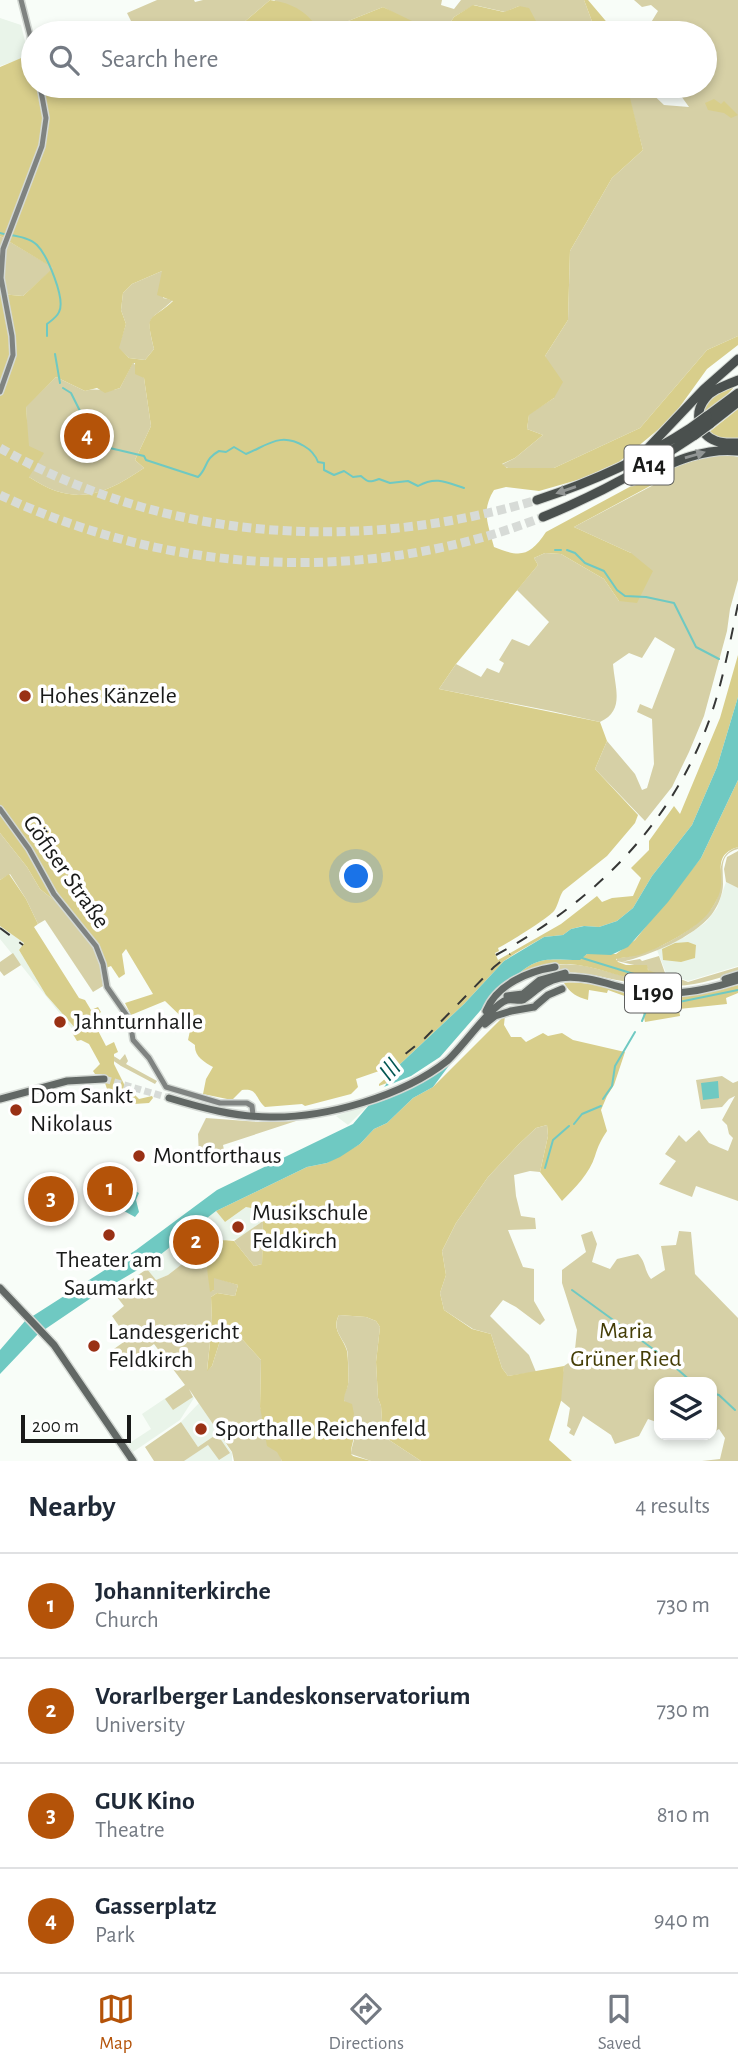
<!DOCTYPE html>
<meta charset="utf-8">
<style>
body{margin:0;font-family:"Alegreya Sans",sans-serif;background:#f2f2f3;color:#1f2937}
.controls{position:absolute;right:21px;bottom:21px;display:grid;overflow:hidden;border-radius:14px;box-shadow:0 4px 10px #0003}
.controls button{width:63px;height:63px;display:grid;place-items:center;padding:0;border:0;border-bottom:2px solid #e0e1e3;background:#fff;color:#1f2937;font:35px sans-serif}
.scale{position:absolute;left:21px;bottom:18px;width:110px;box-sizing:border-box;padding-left:7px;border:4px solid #191a19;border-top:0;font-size:19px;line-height:24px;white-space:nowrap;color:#191a19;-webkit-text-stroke:5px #fff;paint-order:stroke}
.you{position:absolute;left:357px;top:877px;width:24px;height:24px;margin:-18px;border:5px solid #fff;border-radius:50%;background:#1a73e8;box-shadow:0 0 0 10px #1a73e833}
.badge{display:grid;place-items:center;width:46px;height:46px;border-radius:50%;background:#b45309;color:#fff;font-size:23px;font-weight:700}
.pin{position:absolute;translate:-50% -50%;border:4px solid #fff;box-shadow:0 2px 7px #0006}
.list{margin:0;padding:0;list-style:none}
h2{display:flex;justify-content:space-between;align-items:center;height:91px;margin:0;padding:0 28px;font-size:30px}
h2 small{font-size:23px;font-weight:400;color:#747a83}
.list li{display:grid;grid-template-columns:46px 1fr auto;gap:21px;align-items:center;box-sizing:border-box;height:105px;padding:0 28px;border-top:2px solid #e0e1e3}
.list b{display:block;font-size:26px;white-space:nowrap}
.list p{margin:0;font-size:23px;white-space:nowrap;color:#747a83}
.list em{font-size:23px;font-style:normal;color:#747a83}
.icon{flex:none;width:38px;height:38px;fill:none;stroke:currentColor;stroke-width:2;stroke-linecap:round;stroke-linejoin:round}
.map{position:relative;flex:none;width:738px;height:1461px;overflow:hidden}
.search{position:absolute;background:#fff;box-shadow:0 4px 10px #0003;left:21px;right:21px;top:21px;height:77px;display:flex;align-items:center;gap:18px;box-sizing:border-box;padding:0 24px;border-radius:38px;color:#747a83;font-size:26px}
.sheet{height:511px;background:#fff}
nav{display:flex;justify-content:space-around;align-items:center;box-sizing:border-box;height:98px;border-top:2px solid #e0e1e3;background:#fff;font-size:19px;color:#747a83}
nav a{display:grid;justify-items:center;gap:4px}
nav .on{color:#b45309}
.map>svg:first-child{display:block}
.built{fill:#e9f4e9}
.green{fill:#d6d0a6}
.forest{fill:#d8ce8b;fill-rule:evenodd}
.water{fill:#6fc9c2}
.pier{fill:#f8fdf8}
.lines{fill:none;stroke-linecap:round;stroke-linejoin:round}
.stream{stroke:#6fc9c2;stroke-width:2}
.primary-tunnel{stroke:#d7dbd7;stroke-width:7;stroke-dasharray:7 3.5;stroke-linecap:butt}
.highway-tunnel{stroke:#d7dbd7;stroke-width:9;stroke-dasharray:9 4.5;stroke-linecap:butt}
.secondary-casing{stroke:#d4d9d4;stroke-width:8}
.primary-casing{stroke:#d4d9d4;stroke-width:10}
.highway-casing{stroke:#d4d9d4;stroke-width:11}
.secondary{stroke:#7f8381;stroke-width:5}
.primary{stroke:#626865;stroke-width:7}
.highway{stroke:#4a504e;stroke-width:9}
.rail{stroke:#363736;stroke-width:2;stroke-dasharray:12 12;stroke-linecap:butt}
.primary-bridge-casing{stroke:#d4d9d4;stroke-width:10;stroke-linecap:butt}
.highway-bridge-casing{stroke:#d4d9d4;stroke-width:11;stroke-linecap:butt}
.primary-bridge{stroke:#626865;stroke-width:7}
.highway-bridge{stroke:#4a504e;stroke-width:9}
.oneway{fill:#929695}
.poi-dot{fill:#993115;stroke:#fff;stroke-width:2.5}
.labels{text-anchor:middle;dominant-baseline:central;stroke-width:7;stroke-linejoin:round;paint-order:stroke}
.shield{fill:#fff;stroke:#5e5f5e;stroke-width:2}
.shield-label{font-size:23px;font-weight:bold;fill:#191a19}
.poi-label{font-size:24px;fill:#191a19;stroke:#fff;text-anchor:start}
.street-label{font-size:24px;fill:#191a19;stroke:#fff}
.park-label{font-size:24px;fill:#453e07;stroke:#fff}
.water-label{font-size:26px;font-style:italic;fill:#045753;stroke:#fff}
</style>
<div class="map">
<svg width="738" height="1461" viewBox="0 0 738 1461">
<rect width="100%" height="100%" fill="#f8fdf8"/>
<path class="built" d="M 0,18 L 21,25 L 28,53 L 27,57 L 0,66 Z
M 726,882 L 738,888 L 738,966 L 688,981 L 666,973 L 657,950 L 685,937 L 706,922 L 717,908 Z
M 0,926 L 24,943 L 19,950 L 46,995 L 76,1029 L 74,1031 L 0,939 Z
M 370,1104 L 348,1125 L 336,1116 Z
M 246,1207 L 256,1209 L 263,1221 L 238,1239 L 217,1241 L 213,1244 L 207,1255 L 195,1254 L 168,1275 L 156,1280 L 144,1266 L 216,1211 L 225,1222 Z
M 185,1385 L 194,1398 L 180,1420 L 133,1452 L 128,1444 L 151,1429 L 142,1414 Z
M 199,1403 L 232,1453 L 232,1461 L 177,1461 L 198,1447 L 181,1422 Z"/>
<path class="green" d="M 157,0 L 194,0 L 195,2 L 203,0 L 270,0 L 243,23 L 239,33 L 137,33 L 127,13 Z
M 274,0 L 442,0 L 441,5 L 454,9 L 461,0 L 584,0 L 593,24 L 571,32 L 535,21 L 519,6 L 505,12 L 474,5 L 454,17 L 443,33 C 423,33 400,16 383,7 L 321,32 Z
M 634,0 L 738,0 L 738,336 L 707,350 L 640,428 L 554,468 L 508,468 L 501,465 L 515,458 L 543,435 L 527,429 L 529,414 L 554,398 L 545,356 L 568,320 L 570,251 L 612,178 L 643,150 L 626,86 L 644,86 L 664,105 L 689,107 L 674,86 L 705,86 L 705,33 L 651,33 L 647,29 L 658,11 L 651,5 L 642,7 Z
M 0,236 L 54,268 L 23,296 L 0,294 Z
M 162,271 L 163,298 L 173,300 C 150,322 145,313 154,349 L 145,360 L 129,358 L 118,348 L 126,324 L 121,310 L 123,293 L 132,284 Z
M 133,362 L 144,378 L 151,426 L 135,460 L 144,468 C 103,496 74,507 29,477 L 26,406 L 56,377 L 85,391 C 98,387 108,393 120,388 Z
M 721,453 L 738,457 L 738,580 L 730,609 L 727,631 L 704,716 L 689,752 L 672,787 L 645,821 L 595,769 L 607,741 L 635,774 L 642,790 L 647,788 L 654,764 L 652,719 L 637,712 L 640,704 L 652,709 L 675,649 L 655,637 L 642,658 L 629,653 L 613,664 C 615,689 625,710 600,722 L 551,711 L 439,689 L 456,664 L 481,677 L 487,668 L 499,673 L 504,663 L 499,660 L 512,639 L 529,646 L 549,622 L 517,590 L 538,565 L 534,558 L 545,553 L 561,554 L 604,579 L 619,601 L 631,553 L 574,527 L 663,480 L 661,470 Z
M 0,833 L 27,867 L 40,889 L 60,905 L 95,949 L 99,959 L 103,986 L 93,992 L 45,920 L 38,924 L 26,899 L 10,874 L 0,880 Z
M 738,847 L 738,849 C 719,854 723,868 723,884 C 723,894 718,906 712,914 C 693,938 650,955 622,962 L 640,959 L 642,961 L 659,956 L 665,973 L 688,982 L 738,967 L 738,972 C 712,981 685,988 658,986 C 607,983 569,959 519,982 C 528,977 538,970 548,967 C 577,957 616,976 646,982 L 653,977 L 647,968 L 617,961 L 617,958 C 647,957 700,930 715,903 C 726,883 711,855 738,847 Z
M 738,851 L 738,888 L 726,882 L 724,869 L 727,857 Z
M 13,953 L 21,965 L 4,976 L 0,971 L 0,962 Z
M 104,1050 L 120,1060 L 125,1054 L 128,1061 L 126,1064 L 157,1081 L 155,1084 L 121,1066 L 102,1053 Z
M 722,1076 L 733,1083 L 738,1081 L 738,1201 L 696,1186 L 692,1197 L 659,1184 L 676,1161 L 665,1154 L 679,1135 L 686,1142 L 699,1130 L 709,1143 L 728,1151 L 733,1138 L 729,1134 L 727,1125 L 722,1120 L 735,1096 L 729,1099 L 722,1107 L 701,1109 L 696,1080 Z
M 206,1118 L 258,1122 L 296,1121 L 223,1145 L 224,1150 L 199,1156 L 198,1134 Z
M 547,1125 L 548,1136 L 540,1172 L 530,1171 L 514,1175 L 516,1196 L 521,1216 L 535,1218 L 536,1229 L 508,1230 L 523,1267 L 534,1269 L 534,1301 L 545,1320 L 540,1325 L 516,1307 L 503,1300 L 490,1316 L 529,1355 L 536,1372 L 508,1376 L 502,1368 L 491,1334 L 473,1329 L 444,1310 L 440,1293 L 446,1275 L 442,1251 L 456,1223 L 488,1177 L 518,1145 L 536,1128 Z
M 263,1221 L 262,1264 L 254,1266 L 234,1241 Z
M 592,1231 L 597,1244 L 592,1262 L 610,1269 L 617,1259 L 638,1254 C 646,1262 644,1270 651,1279 L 665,1270 L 661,1246 L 676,1245 L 679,1231 L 691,1232 L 695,1274 L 738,1318 L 738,1461 L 702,1461 L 720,1459 L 725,1438 L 719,1429 L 712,1433 L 712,1382 L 659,1382 L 659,1423 L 648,1419 L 639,1436 L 615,1444 L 611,1435 L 583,1416 L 574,1436 L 569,1433 L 571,1429 L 567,1426 L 570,1408 L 559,1399 L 564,1366 L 574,1359 L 577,1330 L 562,1283 L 562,1270 L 586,1252 L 581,1235 Z
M 195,1254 L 207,1255 L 211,1291 L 214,1290 L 214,1277 L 238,1285 L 235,1296 L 217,1293 L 211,1297 L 212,1324 L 207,1370 L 212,1366 L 224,1328 L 232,1328 L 261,1360 L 260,1407 L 282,1461 L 234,1461 L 232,1452 L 189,1389 L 193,1397 L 173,1410 L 165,1399 L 185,1385 L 154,1344 L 123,1367 L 111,1351 L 128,1339 L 112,1316 L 124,1306 L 113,1292 L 147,1269 L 156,1280 L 168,1275 Z
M 339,1315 L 366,1317 L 376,1321 L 380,1327 L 376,1362 L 378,1398 L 381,1406 L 383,1436 L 421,1461 L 371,1461 L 351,1454 C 351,1447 356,1438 354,1432 C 352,1421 346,1411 344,1400 C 343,1392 347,1391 348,1384 C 349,1380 348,1362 348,1356 C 348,1340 330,1333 339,1315 Z
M 181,1422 L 198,1447 L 217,1434 L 230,1453 L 219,1460 L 208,1445 L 184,1461 L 154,1461 L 145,1447 Z"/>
<path class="forest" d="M 270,0 C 294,3 308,13 321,32 L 383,7 L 437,33 L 239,33 L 243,23 Z
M 584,0 L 588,0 L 616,33 L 443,33 L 454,17 L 473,5 L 504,12 L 519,6 L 529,8 L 536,21 L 570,32 L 593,24 Z
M 33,53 L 33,86 L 627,86 L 643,150 L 612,178 L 570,251 L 568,320 L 545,356 L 563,382 L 554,398 L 529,415 L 527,429 L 543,435 L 515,458 L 502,464 L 507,468 L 554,468 L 640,428 L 707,350 L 738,336 L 738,345 L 707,369 L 671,419 L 619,462 L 581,479 L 539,491 L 506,487 L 494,490 C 481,511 488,524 494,547 C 521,558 530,556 546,532 L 661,470 L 663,479 L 574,527 L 631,553 L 653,571 L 637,603 L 619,601 L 604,579 L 561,554 L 545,553 L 534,558 L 538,565 L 456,664 L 439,689 L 600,722 L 607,741 L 595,769 L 638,815 L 635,823 L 607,856 L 563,891 C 559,897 558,906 554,911 C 548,918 507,944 498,948 L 499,951 L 495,953 L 498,960 L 561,924 L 597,896 L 602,902 L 612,898 L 633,896 L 641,878 L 631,868 L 649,850 L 649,841 L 674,806 L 680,814 L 720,718 L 738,655 L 738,697 L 717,767 L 692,825 L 652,876 L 633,908 L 617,921 L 599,927 L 583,926 L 571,929 L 563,935 L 544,937 L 516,953 L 504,961 L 464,1004 L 396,1068 L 387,1083 L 379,1086 L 379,1084 L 386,1078 L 382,1070 L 356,1079 L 358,1087 L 351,1094 L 305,1106 L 302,1104 L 265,1107 C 255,1098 258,1088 242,1090 L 232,1100 L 203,1094 L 206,1079 L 213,1067 C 204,1062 194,1056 195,1045 L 188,1040 L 191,1026 L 165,1001 L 131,1015 L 125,1003 L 153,994 L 126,949 L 122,954 L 125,974 L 119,978 L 111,966 L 106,968 L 98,946 L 62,903 L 60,905 L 40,889 L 27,867 L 0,833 L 0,294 L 23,296 L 53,268 L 0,236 L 0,67 ZM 162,271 L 157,295 L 173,301 C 149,323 145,311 154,349 L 145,360 L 129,358 L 119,348 L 126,324 L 121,310 L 123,293 L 132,284 ZM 133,363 L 135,363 L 135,374 L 144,378 L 151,426 L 135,460 L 144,468 C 103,496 74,507 29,477 L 44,453 L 29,446 L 26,407 L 56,377 L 85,391 L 97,388 L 105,393 L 120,388 Z
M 714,99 L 721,104 L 724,101 L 738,115 L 731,118 L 724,113 L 708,110 L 705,103 Z
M 735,386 L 724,398 L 703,413 L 703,405 L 714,396 Z
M 738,409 L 738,439 L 714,438 L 708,433 Z
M 738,780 L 738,847 C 715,854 722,868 721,886 C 720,895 715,904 710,911 C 698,928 662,947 642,954 C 634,957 624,957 616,959 L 618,962 L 626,965 L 647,965 L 648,970 L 656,973 L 657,976 L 646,982 C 620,977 595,966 570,964 C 552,963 533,971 516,976 C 539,955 549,960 579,960 L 587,954 L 616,954 L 635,940 L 701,858 Z
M 9,874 L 26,899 L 38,924 L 34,927 L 79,998 L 85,1000 L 91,1010 L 98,1007 L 101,1012 L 92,1019 L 106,1046 L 114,1042 L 118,1052 L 114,1054 L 114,1064 L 125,1086 L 123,1089 L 128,1095 L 131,1091 L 139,1099 L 152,1096 L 153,1098 L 149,1103 L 134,1104 L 126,1101 L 123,1103 L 115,1094 L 109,1095 L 102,1074 L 95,1074 L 93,1071 L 100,1064 L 89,1044 L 81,1040 L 77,1041 L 71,1031 L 76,1029 L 46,995 L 19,950 L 24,943 L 0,926 L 0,880 Z
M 675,943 L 688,942 L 696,945 L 695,958 L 681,962 L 663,960 L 662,949 Z
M 564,983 C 591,980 619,992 646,996 C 677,1000 708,993 738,985 L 738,993 L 726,998 L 727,1004 L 679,1009 L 680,1016 L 645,1022 L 641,1002 L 608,990 L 607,993 L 589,990 L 588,1000 C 577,997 570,993 564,983 Z
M 505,1015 L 504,1025 L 511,1037 L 521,1037 L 526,1042 L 543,1033 L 548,1036 L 562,1033 L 573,1040 L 625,1052 L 614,1085 L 607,1096 L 601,1110 L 607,1131 C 601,1140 598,1146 595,1156 C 590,1173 574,1189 562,1201 L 540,1172 L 548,1136 L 547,1125 L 536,1128 L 518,1145 L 488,1177 L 456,1223 L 442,1251 L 446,1275 L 440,1293 L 444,1310 L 472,1329 L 491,1334 L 502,1368 L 508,1376 L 564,1366 L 561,1401 L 549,1440 L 572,1461 L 421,1461 L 383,1436 L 381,1406 L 378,1398 L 376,1362 L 380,1327 L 376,1321 L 366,1317 L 339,1315 C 331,1330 343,1337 347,1351 C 348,1355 349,1380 348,1385 C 347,1391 344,1393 344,1401 L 352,1404 L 354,1414 L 351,1425 C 357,1438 351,1442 351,1454 L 353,1456 L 371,1461 L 282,1461 L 277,1452 L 267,1446 L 260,1407 L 261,1360 L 232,1328 L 224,1328 L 212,1366 L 207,1371 L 212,1324 L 211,1297 L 217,1293 L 235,1296 L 238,1285 L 214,1278 L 214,1290 L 210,1292 C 209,1279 201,1249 216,1242 C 220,1239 229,1241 234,1241 L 254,1266 L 262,1264 L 263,1221 L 256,1209 L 246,1207 L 225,1222 L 216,1211 L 307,1167 L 327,1163 L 360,1144 L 374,1129 L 387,1123 L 413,1098 L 433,1087 Z"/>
<path class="water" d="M 738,697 L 738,780 L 701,858 L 668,902 L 628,947 L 611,955 L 587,954 L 580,960 C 549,960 539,955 516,976 L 433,1087 L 413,1098 L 387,1123 L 374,1129 L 360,1144 L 340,1157 L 327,1163 L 307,1167 L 216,1211 L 151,1262 L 97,1294 L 38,1334 L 0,1374 L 0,1350 L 25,1321 L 136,1250 L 217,1190 L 353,1124 L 385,1086 L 396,1068 L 464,1004 L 504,961 L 544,937 L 563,935 L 571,929 L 584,926 L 599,927 L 617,921 L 633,908 L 652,876 L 692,825 L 717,767 Z
M 718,1081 L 719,1098 L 703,1100 L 701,1083 Z
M 135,1191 L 139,1193 L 136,1200 L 139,1212 L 135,1217 L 124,1211 Z"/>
<path class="pier" d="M 502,994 L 504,997 L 472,1040 L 445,1068 L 414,1087 L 366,1104 L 379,1089 L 411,1076 L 440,1057 L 493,996 Z"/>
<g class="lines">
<path class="stream" d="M 0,233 C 11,236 28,236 37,245 C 47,255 66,299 59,312 C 57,317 51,321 47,324 L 47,336
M 55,354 L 60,383
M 63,388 L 71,393 L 97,445 L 144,456 L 146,460 L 198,477 C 208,468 204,459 219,451 L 226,452 L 234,447 L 246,454 C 268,445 280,432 304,446 C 311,450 315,454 318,462 L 324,463 L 324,470 L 334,475 L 344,471 L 353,477 L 361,476 C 368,482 369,483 379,479 L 390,483 L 408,481 L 418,486 C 436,476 446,482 464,488
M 555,550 L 561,550
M 567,550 L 575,553 L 585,563 L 604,571 L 617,590 L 625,596 L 646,597 L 674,603 L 696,647 L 719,659
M 582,958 L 647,978 L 649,986
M 652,997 L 654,1000 L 674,1003 L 738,990
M 642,1021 L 651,999
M 603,1099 L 612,1086 L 615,1066 L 635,1032
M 574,1124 L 582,1114 L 601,1106
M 545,1168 L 553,1140 L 569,1126
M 572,1290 L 660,1354 L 692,1382
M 712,1393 L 719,1395 L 735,1410"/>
<path class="primary-tunnel" d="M 104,1079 L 169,1098"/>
<path class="highway-tunnel" d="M 0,448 C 164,541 358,554 537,500
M 0,495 C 170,575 367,586 543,517"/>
<defs>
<path id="secondary" d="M 21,0 L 30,35 L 33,60
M 0,392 L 13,355 L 12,336 L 1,278 L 3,249 L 42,146 L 46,118 L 40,86
M 0,809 L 29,849 L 54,894 L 96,946 L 103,964 L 107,987 L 130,1020 L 133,1040 L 149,1058 L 166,1087 L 220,1103 L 247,1103 L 252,1106 L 253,1115"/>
<path id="primary" d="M 725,979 L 738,975
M 507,996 L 523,994 L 540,980 L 565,973
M 534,1007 L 548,995 L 562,989
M 486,1011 C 497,984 529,971 555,967
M 485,1024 L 495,1016 L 511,1011
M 169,1098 C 202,1108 236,1117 270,1117 C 326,1118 403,1096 447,1061 C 462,1048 492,1004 507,1000 C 512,999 518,1001 523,1000 C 535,992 544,981 560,978 C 585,974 612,986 636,991 C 671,997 705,991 738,980
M 0,1099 L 67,1081 L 104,1079
M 0,1288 L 54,1345 L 133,1461"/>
<path id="highway" d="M 738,380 C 727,385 712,389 705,399 C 693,414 699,435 716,441 C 723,444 731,443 738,443
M 707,416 L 738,393
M 710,424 L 738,402
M 649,447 L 704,389 L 738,359
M 632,481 C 666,466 699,447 738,451
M 537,500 C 592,482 643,459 692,427
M 543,517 C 597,495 647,468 695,435"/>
</defs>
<use href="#secondary" class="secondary-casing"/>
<use href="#primary" class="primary-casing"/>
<use href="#highway" class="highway-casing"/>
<use href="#secondary" class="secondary"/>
<use href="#primary" class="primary"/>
<use href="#highway" class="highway"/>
<path class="rail" d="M 0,928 L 23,945
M 496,955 C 593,902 672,825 710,718 C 723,681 730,642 738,604
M 387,1069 L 425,1038 L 494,967 L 510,954"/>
<defs>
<path id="primary-bridge" d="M 511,1011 L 534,1007"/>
<path id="highway-bridge" d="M 692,427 L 707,416
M 695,435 L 710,424"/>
</defs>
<use href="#primary-bridge" class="primary-bridge-casing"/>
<use href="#highway-bridge" class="highway-bridge-casing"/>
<use href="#primary-bridge" class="primary-bridge"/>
<use href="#highway-bridge" class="highway-bridge"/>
</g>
<defs><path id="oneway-solid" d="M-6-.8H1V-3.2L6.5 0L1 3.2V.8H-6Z" transform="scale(1.75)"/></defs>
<g class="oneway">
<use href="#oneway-solid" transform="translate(695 455) rotate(-16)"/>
<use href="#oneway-solid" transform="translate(566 490) rotate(161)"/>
</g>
<g class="poi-dot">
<circle cx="25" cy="696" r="7"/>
<circle cx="60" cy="1022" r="7"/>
<circle cx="16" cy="1110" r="7"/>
<circle cx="139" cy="1156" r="7"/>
<circle cx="238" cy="1227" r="7"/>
<circle cx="109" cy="1235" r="7"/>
<circle cx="94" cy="1346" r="7"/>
<circle cx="201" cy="1429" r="7"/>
</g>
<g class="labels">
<g class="shield">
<rect x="624.5" y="445.5" width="49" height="39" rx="5"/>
<rect x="625" y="973.5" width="56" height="39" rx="5"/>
</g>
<g class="shield-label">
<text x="649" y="465">A14</text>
<text x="653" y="993">L190</text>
</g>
<g class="poi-label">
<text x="39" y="696">Hohes Känzele</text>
<text x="74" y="1022">Jahnturnhalle</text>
<text x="30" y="1096">Dom Sankt<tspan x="30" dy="28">Nikolaus</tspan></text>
<text x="153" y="1156">Montforthaus</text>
<text x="252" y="1213">Musikschule<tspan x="252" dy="28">Feldkirch</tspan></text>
<text x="109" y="1260" text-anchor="middle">Theater am<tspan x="109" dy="28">Saumarkt</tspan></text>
<text x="108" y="1332">Landesgericht<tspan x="108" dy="28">Feldkirch</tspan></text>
<text x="215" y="1429">Sporthalle Reichenfeld</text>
</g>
<g class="street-label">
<text transform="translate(66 872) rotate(55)">Göfiser Straße</text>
</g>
<g class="park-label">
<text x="626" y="1331">Maria<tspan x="626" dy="28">Grüner Ried</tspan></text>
</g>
<g class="water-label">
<text transform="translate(390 1070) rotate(-45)">Ill</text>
</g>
</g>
</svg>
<div class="controls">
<button><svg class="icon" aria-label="layers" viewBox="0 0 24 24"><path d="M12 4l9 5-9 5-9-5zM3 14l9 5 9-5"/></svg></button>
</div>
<div class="scale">200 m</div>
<div class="you"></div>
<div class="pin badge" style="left:110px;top:1189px">1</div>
<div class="pin badge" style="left:196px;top:1242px">2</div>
<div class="pin badge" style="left:51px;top:1199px">3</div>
<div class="pin badge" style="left:87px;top:436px">4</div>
<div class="search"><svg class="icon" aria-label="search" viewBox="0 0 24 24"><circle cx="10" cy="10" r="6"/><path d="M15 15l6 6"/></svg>Search here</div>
</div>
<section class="sheet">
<h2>Nearby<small>4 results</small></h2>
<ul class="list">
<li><span class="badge">1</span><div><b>Johanniterkirche</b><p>Church</p></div><em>730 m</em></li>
<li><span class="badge">2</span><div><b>Vorarlberger Landeskonservatorium</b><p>University</p></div><em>730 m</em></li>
<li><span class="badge">3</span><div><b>GUK Kino</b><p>Theatre</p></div><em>810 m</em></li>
<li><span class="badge">4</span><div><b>Gasserplatz</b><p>Park</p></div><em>940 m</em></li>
</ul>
</section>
<nav>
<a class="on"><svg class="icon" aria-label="map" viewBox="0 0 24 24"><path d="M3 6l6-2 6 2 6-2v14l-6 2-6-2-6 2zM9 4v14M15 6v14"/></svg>Map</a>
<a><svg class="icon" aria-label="directions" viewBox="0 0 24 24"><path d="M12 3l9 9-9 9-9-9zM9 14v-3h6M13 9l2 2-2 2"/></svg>Directions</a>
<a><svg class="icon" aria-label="saved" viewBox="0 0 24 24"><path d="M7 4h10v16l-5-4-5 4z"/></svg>Saved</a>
</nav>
